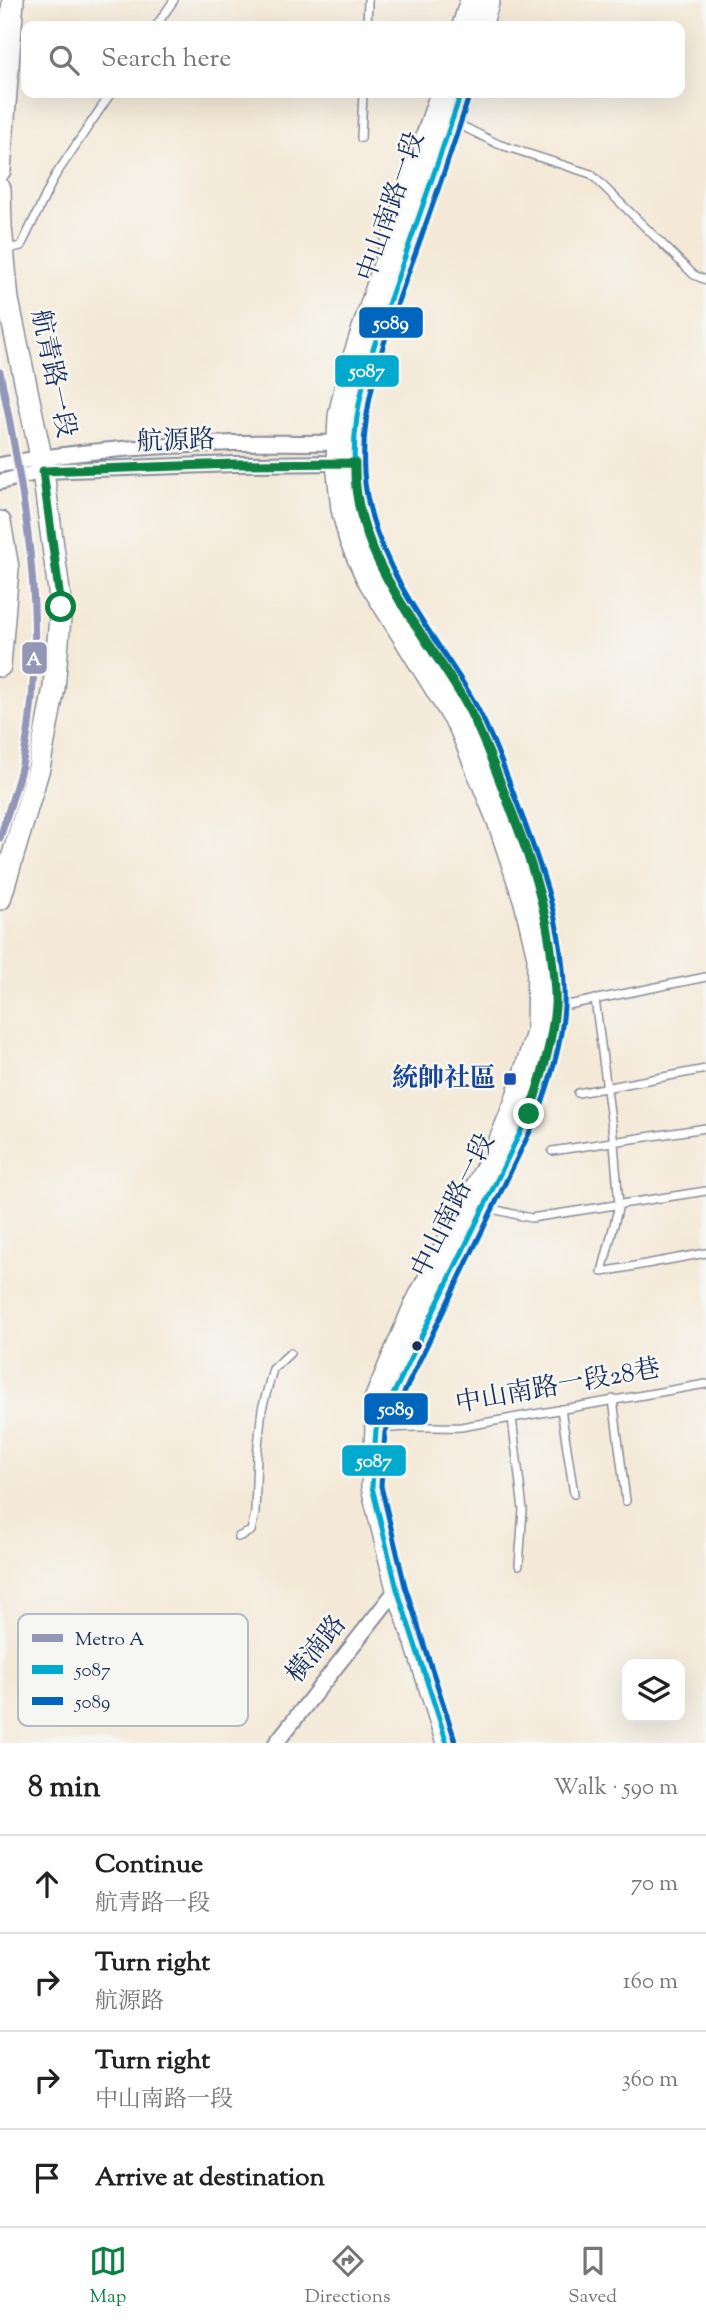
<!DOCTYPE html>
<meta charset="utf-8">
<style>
body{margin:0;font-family:"Sorts Mill Goudy","Noto Serif TC",serif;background:#f6f6f6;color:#222}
.controls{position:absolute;right:21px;bottom:21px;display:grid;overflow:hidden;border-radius:14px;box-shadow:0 7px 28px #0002}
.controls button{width:63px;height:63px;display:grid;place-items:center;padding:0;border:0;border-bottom:2px solid #e0e0e0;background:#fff;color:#222;font:35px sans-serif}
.stop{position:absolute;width:21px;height:21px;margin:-16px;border:5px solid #0b8043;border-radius:50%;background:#fff}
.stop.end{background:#0b8043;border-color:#fff;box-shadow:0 2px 7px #0008}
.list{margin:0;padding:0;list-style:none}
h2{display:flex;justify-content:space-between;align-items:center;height:91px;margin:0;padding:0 28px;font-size:30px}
h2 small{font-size:23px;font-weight:400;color:#767676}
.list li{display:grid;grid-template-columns:46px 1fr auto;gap:21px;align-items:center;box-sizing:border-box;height:98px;padding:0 28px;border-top:2px solid #e0e0e0}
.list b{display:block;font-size:26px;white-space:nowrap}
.list p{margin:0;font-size:23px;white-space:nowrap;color:#767676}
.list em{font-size:23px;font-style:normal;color:#767676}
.icon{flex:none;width:38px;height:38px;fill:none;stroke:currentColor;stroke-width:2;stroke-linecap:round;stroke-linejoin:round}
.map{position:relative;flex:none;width:706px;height:1743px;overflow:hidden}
.search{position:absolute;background:#fff;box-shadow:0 7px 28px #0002;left:21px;right:21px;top:21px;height:77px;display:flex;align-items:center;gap:18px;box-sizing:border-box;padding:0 24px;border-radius:14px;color:#767676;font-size:26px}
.sheet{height:483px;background:#fff}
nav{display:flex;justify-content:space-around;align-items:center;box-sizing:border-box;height:98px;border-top:2px solid #e0e0e0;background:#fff;font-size:19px;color:#767676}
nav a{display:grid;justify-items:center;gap:4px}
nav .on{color:#0b8043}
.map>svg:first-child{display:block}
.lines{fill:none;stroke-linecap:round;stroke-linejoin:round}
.lane-casing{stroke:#888c9a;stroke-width:10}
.street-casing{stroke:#888c9a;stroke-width:18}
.secondary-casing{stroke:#888c9a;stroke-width:24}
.lane{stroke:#fff;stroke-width:7}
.street{stroke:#fff;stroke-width:14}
.secondary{stroke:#fff;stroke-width:21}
.bus-1-casing{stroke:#f6f6f2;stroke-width:10}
.bus-2-casing{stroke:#f6f6f2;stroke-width:10}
.bus-1{stroke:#00a9ce;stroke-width:5}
.bus-2{stroke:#0065bd;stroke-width:5}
.metro-1-casing{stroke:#f6f6f2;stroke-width:12}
.metro-1{stroke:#9396b7;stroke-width:7}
.route{stroke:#0b8043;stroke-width:9}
.transit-dot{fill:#1a4fb4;stroke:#f6f6f2;stroke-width:2.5}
.bus-dot{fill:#1b2f5e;stroke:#f6f6f2;stroke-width:2.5}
.labels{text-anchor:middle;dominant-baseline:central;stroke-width:5;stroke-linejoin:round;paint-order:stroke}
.street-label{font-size:26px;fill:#1b2f5e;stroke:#f6f6f2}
.transit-label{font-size:26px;font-weight:bold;fill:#164399;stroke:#f6f6f2;text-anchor:end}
.key{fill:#f6f6f2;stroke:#b4bac6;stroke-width:2}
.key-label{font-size:19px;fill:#1b2f5e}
.line-badge{stroke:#f6f6f2;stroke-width:2.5}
.badge-label{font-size:19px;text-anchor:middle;font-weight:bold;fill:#fff}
</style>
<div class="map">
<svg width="706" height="1743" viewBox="0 0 706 1743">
<rect width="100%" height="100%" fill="#f6f6f2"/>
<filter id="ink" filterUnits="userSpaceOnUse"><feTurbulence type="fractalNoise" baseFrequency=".0143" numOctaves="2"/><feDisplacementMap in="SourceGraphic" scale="14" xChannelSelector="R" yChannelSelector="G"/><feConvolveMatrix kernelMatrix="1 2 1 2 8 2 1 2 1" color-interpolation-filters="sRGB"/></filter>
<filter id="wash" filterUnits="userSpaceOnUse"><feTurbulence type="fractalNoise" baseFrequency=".00686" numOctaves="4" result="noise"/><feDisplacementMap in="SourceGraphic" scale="28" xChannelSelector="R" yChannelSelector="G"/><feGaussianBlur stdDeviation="1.57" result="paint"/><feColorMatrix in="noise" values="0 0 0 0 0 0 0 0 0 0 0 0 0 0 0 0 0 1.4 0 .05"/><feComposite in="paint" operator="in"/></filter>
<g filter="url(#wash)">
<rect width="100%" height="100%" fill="#f4e9d7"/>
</g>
<g filter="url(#ink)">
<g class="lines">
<defs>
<path id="lane" d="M 156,26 L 174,0
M 367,26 L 368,0
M 456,123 L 498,144 L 591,174 L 694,275 L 706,280
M 361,138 L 363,93
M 4,250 L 21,246 L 55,176 L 111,93
M 595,999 L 614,1143 L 619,1205 L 602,1272 L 706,1253
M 557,1004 L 568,1005 L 706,977
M 578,1093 L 706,1069
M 552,1151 L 706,1128
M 488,1208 L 531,1218 L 706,1191
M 613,1399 L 626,1501
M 561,1409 L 574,1494
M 512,1418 L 523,1510 L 519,1565
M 382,1429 C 408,1425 434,1428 461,1427 L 706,1384
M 238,1537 L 251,1531 L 255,1513 L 257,1455 L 262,1409 L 273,1369 L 290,1353"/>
<path id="street" d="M 0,465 C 77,450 156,446 234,443 C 272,442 309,444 347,442
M 0,482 L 43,471 L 234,464 L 343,463
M 276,1743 L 397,1589"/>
<path id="secondary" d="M 463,26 L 471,0
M 481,26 L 489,0
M 441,93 L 349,371 L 339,416 L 337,463 L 342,509 L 350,540 L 367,578 L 460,728 L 498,821 L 525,902 L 538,957 L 537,1032 L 515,1103 L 498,1145 L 414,1307 L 374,1402 L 376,1430 L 372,1487 L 397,1589 L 415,1640 L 447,1743
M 0,170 L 13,0
M 0,189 L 1,227 L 8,300 L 41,457 L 61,606 L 54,688 L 39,768 L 0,899
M 0,522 L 8,568 L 0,666
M 376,1430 L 529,1114 C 541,1079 554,1041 555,1003 C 557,930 530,859 504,792 C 492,760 480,727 462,698 C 420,628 360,560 355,474 C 350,405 376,338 399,273 C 420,213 442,154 461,93"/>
</defs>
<use href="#lane" class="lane-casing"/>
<use href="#street" class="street-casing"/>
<use href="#secondary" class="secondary-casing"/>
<use href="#lane" class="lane"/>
<use href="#street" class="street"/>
<use href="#secondary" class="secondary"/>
<defs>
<path id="bus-1" d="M 447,1743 L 397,1589 L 372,1487 L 376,1430 L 529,1114 C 541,1078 554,1041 555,1003 C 557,929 530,860 504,792 C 492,760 480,728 462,698 C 419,627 362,560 355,474 C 349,403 378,334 401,268 C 421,210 442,152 461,93"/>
<path id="bus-2" d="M 455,1740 L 405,1586 L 381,1486 L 385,1432 L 537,1117 C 550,1081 562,1044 564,1006 C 567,933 540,862 514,795 C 500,757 486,720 465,686 C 423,620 369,553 364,472 C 360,402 386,335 409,271 C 430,213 451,155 469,96"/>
</defs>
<use href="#bus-1" class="bus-1-casing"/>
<use href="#bus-2" class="bus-2-casing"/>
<use href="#bus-1" class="bus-1"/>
<use href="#bus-2" class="bus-2"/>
<defs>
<path id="metro-1" d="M 0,372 C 26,499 49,628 24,756 C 18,784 8,811 0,838"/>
</defs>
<use href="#metro-1" class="metro-1-casing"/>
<use href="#metro-1" class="metro-1"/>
</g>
</g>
<g class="lines" filter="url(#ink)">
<path class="route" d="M 61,607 L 43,471 L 234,464 L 355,463 C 352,554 421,626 464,700 C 480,729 492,760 504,792 C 527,849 548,907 553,969 C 554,981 556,994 555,1006 C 552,1044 541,1079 529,1114"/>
</g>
<rect class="transit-dot" x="503" y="1072" width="14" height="14" rx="3.5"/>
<circle class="bus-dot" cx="417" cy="1346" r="6"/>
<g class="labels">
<g class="street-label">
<text transform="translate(392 207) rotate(-71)">中山南路一段</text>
<text transform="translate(52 374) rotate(78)">航青路一段</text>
<text transform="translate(176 442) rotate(-2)">航源路</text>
<text transform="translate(454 1206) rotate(-64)">中山南路一段</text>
<text transform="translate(558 1387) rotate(-10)">中山南路一段28巷</text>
<text transform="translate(317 1650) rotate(-51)">橫湳路</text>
</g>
<g class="transit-label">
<text x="496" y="1079">統帥社區</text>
</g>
</g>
<rect x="18" y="1614" width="230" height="112" rx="10" class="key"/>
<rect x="32" y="1634" width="31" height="8" fill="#9396b7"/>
<rect x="32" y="1665" width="31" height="9" fill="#00a9ce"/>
<rect x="32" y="1697" width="31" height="8" fill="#0065bd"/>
<g class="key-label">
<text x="75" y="1645">Metro A</text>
<text x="75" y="1676">5087</text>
<text x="75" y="1708">5089</text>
</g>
<g class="line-badge">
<rect x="358" y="306" width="66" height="33" rx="7" fill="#0065bd"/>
<rect x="334" y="354" width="66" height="34" rx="7" fill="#00a9ce"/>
<rect x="21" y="641" width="27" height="34" rx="7" fill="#9396b7"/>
<rect x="363" y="1392" width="66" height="34" rx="7" fill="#0065bd"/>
<rect x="341" y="1444" width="66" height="33" rx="7" fill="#00a9ce"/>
</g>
<g class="badge-label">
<text x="391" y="329">5089</text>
<text x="367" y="377">5087</text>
<text x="34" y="665">A</text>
<text x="396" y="1415">5089</text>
<text x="374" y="1467">5087</text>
</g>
</svg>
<div class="controls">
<button><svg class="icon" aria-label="layers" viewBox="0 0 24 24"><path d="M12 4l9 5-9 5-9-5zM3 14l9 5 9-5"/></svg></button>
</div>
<div class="stop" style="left:61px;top:607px"></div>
<div class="stop end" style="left:529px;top:1114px"></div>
<div class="search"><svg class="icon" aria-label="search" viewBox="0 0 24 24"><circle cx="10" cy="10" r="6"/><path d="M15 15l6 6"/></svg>Search here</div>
</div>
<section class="sheet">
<h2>8 min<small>Walk · 590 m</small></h2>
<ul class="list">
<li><svg class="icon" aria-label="ahead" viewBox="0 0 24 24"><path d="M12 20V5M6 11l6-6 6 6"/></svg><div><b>Continue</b><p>航青路一段</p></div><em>70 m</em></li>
<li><svg class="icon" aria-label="right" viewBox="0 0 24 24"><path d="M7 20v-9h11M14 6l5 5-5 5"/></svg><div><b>Turn right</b><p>航源路</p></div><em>160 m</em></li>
<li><svg class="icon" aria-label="right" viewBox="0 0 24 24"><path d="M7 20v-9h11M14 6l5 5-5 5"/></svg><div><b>Turn right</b><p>中山南路一段</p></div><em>360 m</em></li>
<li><svg class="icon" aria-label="arrive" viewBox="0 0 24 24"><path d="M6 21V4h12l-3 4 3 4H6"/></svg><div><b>Arrive at destination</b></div></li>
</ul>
</section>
<nav>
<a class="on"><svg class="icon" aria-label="map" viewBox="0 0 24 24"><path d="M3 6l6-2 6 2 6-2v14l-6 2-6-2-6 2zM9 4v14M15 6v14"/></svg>Map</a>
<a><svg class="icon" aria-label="directions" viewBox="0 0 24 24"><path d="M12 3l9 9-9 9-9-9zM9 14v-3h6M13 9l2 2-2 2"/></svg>Directions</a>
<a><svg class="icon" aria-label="saved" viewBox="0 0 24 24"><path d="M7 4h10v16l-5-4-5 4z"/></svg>Saved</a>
</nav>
